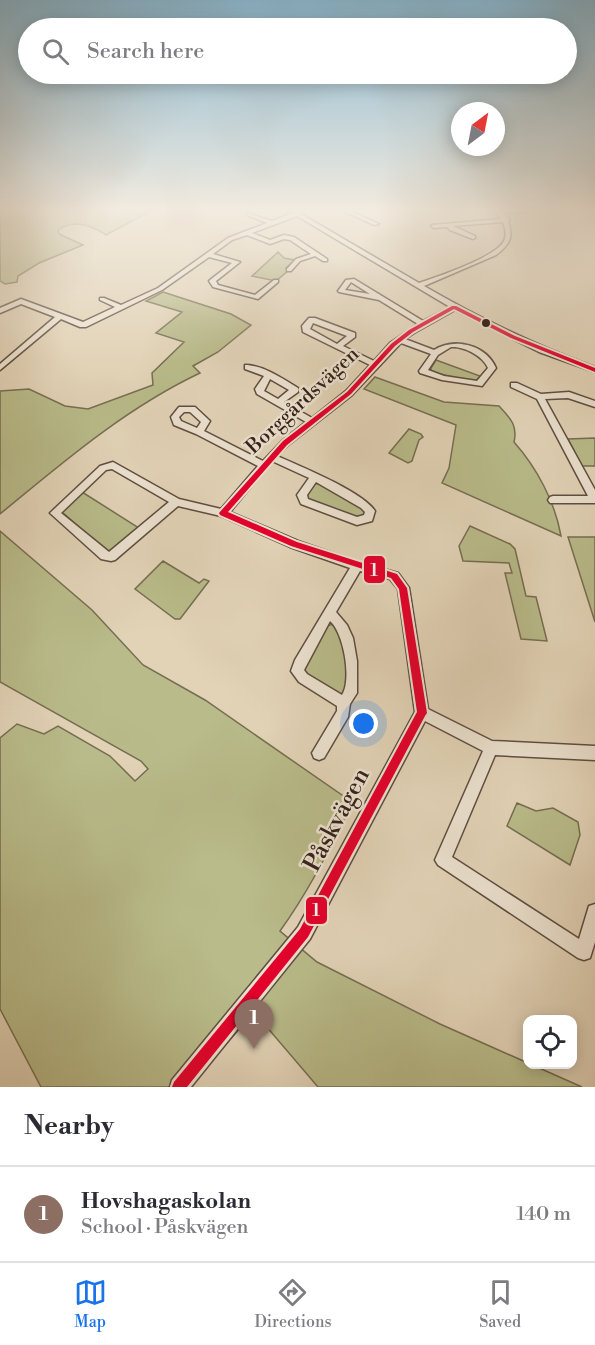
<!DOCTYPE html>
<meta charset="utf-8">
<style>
body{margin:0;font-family:"Libre Bodoni",serif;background:#f7f7f7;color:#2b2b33}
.controls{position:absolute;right:18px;bottom:18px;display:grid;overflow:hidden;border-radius:12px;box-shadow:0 3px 15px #0003}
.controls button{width:54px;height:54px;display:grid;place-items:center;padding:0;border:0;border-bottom:2px solid #e1e1e2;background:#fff;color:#2b2b33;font:30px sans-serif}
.compass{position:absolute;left:451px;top:102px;width:54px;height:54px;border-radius:50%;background:#fff;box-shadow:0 3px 15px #0003;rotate:32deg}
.you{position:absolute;left:364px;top:724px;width:21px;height:21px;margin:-15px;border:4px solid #fff;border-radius:50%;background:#1a73e8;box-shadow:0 0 0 9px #1a73e833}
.badge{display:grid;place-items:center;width:39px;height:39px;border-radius:50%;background:#1a73e8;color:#fff;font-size:20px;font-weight:700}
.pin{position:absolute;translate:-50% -50px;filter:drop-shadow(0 2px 3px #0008)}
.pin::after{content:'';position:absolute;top:32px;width:21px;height:18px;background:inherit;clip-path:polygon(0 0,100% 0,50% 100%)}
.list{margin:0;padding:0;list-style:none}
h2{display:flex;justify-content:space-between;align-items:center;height:78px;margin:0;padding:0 24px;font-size:26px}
h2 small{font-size:20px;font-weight:400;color:#7c7c81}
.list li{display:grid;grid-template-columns:39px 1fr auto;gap:18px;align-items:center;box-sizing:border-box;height:96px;padding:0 24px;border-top:2px solid #e1e1e2}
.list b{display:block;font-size:22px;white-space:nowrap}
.list p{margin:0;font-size:20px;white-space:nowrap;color:#7c7c81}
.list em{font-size:20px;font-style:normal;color:#7c7c81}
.icon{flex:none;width:33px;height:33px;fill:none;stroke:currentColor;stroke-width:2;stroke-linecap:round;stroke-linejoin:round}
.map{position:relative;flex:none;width:595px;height:1087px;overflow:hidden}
.search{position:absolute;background:#fff;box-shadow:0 3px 15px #0003;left:18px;right:18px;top:18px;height:66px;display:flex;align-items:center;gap:15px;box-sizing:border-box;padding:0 21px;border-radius:33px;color:#7c7c81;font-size:22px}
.sheet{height:174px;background:#fff}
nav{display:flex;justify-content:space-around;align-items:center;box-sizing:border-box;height:84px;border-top:2px solid #e1e1e2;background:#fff;font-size:16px;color:#7c7c81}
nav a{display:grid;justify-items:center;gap:3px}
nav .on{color:#1a73e8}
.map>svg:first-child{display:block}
.green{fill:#b9bb8a;stroke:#766e52;stroke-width:1.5}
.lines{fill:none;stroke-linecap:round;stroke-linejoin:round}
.street-casing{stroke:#5f4e42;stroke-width:3}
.street{fill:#ece2d0;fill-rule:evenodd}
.bus-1-casing{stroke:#ece2d0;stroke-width:4}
.bus-1{fill:#e4002b;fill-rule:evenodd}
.bus-dot{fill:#33211b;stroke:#ece2d0;stroke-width:2}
.labels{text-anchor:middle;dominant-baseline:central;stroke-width:5;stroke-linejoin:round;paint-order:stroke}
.street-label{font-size:20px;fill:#33211b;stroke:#ece2d0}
.near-street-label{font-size:24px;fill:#33211b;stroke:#ece2d0}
.line-badge{stroke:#ece2d0;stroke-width:2}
.badge-label{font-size:16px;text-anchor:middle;font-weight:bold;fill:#fff}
</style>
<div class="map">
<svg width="595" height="1087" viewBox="0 0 595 1087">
<rect width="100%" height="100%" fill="#e2d3b7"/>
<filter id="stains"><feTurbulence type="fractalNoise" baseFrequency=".00333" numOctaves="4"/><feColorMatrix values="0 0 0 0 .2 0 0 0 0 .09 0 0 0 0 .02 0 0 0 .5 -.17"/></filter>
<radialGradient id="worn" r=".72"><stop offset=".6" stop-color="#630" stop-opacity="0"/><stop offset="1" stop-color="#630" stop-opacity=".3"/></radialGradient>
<path class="green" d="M 0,210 L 153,210 L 106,235 C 91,225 73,219 58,230 L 59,234 L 83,245 L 39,263 L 18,276 L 17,282 L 5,284 L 0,281 Z
M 278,252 L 284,258 L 295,260 L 286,268 L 289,270 L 276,281 L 252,276 Z
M 163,292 L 231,314 L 251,325 L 218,352 L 193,366 L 200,373 C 126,408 63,462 0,514 L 0,391 L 29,389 L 65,406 L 88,409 L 153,385 L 152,373 L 184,342 L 156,333 L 182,312 L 146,301 Z
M 436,360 L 480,376 L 476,381 L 472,381 L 431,372 L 431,368 Z
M 375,377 L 444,402 L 499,406 C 510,418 518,425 514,442 C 537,468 555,502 561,536 L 442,483 L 449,468 L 456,425 L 364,389 Z
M 409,429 L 421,434 L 423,437 L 419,440 L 412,461 L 408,463 L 389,453 Z
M 595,438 L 595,466 L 582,466 L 568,439 Z
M 320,483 L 365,510 L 364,515 L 357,518 L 309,499 L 307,494 L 315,484 Z
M 82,492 L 139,528 L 117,548 L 107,552 L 62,512 Z
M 470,526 L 510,544 L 515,549 L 526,596 L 536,597 L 547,641 L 521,639 L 505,573 L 512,573 L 509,563 L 463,561 L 459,546 Z
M 0,531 L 92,610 L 143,665 L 205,700 L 352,802 C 331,848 309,891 280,931 L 317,962 L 440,1024 L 582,1087 L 318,1087 L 254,1012 L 189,1087 L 41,1087 L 0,1009 L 0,738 L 17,724 L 44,734 L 58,726 L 110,756 L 135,781 L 148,769 L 141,761 L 0,682 Z
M 568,537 L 595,537 L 595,622 Z
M 163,561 L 199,583 L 204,579 L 209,581 L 180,619 L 175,619 L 135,589 Z
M 333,624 L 344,635 L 347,687 L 344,693 L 339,694 L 305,674 L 304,667 L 327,626 Z
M 517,803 L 536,811 L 553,808 L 578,822 L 580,835 L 570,865 L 507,826 Z"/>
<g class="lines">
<defs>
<path id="street" d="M 288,210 L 301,212 L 301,214 L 419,283 C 437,277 496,257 504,241 C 507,234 505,228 503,222 L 453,226 L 475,236 L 475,238 L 473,239 L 450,230 L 447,227 L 434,228 L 431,226 L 432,225 L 501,219 L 495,210 L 529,210 L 526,212 L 503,213 L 510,220 L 508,221 C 514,238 509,245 496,255 L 424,286 C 479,318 535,345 595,367 L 595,372 L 539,352 L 455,310 L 414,333 L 405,339 L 434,350 C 455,337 486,345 496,368 L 482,386 L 442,380 L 420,373 L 419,371 L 431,354 L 401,343 L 352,395 L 288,445 L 277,456 C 300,466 363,492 375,511 L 372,521 L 357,525 L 301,504 L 297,495 L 309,478 L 272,461 L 230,512 L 298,541 L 358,562 L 398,573 L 409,588 L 428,709 L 492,741 L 595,746 L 595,760 L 495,755 L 452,857 L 579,939 L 589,906 L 595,904 L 595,942 L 590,958 L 584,960 L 578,958 L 438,865 L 435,860 L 483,751 L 425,721 L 310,939 L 191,1087 L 170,1087 L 172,1080 L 298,927 L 415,712 L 398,589 L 390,579 L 360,571 L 336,612 L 347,625 L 353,638 L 357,661 L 357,693 L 350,704 L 348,717 L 324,758 L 319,760 L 314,758 L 312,753 L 337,711 L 337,706 L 299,682 L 291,671 L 295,660 L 350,568 L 290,547 L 221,516 L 178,506 L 115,560 L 111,561 L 101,559 L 50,513 L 100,466 L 113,462 L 179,499 L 221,509 L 258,466 L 196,434 L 174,425 L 171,417 L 179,407 L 195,407 L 210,421 L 204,431 L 263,461 L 282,441 L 306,422 L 257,394 L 255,389 L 264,376 L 245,369 L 245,365 C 263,365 283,379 298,388 L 298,392 L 284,402 L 312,418 L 346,391 L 370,365 L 303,332 L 302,326 L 309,318 L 315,318 L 355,333 L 355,337 L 343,346 L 374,361 L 390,343 L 418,324 L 379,300 L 339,292 L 338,291 L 346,280 L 354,279 L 423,321 L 450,307 L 297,216 L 252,233 L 270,240 L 284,235 L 294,237 L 327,259 L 327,261 L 323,261 L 315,256 L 300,261 L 291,271 L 287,271 L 287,269 L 296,259 L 311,254 L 290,240 L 284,239 L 270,244 L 247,235 L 232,240 L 213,254 L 240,262 L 216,281 L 218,285 L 255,295 L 274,280 L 278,280 L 278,282 L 258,299 L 213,287 L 209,281 L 210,280 L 232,263 L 209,257 L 162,290 L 86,327 L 80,327 L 61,319 L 0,370 L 0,364 L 55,317 L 21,304 L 0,313 L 0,308 L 21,299 L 83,322 L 115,307 L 100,300 L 100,298 L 104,298 L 121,305 L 158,288 L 228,238 L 267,223 L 247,215 L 247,213 L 272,221 L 293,213 ZM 351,282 L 370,294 L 345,290 ZM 313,323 L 347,336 L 337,344 L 310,329 ZM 451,347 C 464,346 483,356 488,368 L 477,381 L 444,376 L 428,370 L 438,355 ZM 270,379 L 289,390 L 278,399 L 264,391 ZM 184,412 L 190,412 L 201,422 L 197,428 L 181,421 L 179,417 ZM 112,469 L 169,502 L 109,552 L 61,513 L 106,470 ZM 316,482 L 361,508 L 365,512 L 364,515 L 357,517 L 308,499 L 307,495 ZM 330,621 C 344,633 352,680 342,695 L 307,674 L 304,670 Z
M 341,210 L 348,210 L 379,224 L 374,225 Z
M 511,383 L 517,383 L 541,394 L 569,392 L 595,401 L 595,407 L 568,398 L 545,399 L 595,490 L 595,503 L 550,503 L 548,500 L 550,497 L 553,496 L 588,496 L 537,399 L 511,387 Z"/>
</defs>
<use href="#street" class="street-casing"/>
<use href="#street" class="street"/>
<defs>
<path id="bus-1" d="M 452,306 L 456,306 L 515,336 L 595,368 L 595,372 L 511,338 L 454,309 L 413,332 L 395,346 L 351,394 L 287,445 L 228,512 L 297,542 L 397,574 L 407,588 L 427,713 L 425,716 L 308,937 L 187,1087 L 172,1087 L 174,1082 L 300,929 L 417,712 L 399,589 L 391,578 L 291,546 L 220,515 L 219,513 L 283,441 L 347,392 L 391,344 L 409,330 Z"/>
</defs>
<use href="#bus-1" class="bus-1-casing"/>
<use href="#bus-1" class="bus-1"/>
</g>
<linearGradient id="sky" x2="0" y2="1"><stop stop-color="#87b6d0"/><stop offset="0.58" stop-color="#f2ebdf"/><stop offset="1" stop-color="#f2ebdf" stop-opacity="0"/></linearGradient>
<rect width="595" height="362" fill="url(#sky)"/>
<circle class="bus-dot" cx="486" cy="323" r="5"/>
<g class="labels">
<g class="street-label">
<text transform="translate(303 401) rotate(-43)">Borggårdsvägen</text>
</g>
<g class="near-street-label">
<text transform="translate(337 820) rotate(-62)">Påskvägen</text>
</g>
</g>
<g class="line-badge">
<rect x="363" y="555" width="23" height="29" rx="6" fill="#e4002b"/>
<rect x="305" y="896" width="23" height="29" rx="6" fill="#e4002b"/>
</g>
<g class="badge-label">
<text x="374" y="576">1</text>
<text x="316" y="916">1</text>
</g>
<rect width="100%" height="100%" filter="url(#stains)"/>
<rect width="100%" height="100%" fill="url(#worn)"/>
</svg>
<div class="controls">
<button><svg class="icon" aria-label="locate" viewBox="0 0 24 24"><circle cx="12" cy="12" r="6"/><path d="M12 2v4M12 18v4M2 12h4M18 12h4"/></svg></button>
</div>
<svg class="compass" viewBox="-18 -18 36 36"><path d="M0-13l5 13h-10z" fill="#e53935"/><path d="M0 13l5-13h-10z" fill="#7c7c81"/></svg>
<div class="you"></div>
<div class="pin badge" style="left:254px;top:1049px;background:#8d6e63">1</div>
<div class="search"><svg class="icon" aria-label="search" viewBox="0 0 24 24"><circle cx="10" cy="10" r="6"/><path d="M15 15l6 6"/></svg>Search here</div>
</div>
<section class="sheet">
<h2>Nearby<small></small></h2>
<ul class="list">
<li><span class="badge" style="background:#8d6e63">1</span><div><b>Hovshagaskolan</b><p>School · Påskvägen</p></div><em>140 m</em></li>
</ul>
</section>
<nav>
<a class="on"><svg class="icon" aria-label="map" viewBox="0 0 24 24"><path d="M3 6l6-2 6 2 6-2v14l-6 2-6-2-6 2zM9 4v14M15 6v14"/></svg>Map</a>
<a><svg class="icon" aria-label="directions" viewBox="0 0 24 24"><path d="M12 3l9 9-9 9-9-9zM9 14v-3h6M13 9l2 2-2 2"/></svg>Directions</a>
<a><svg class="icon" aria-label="saved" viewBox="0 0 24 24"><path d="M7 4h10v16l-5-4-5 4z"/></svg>Saved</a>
</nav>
